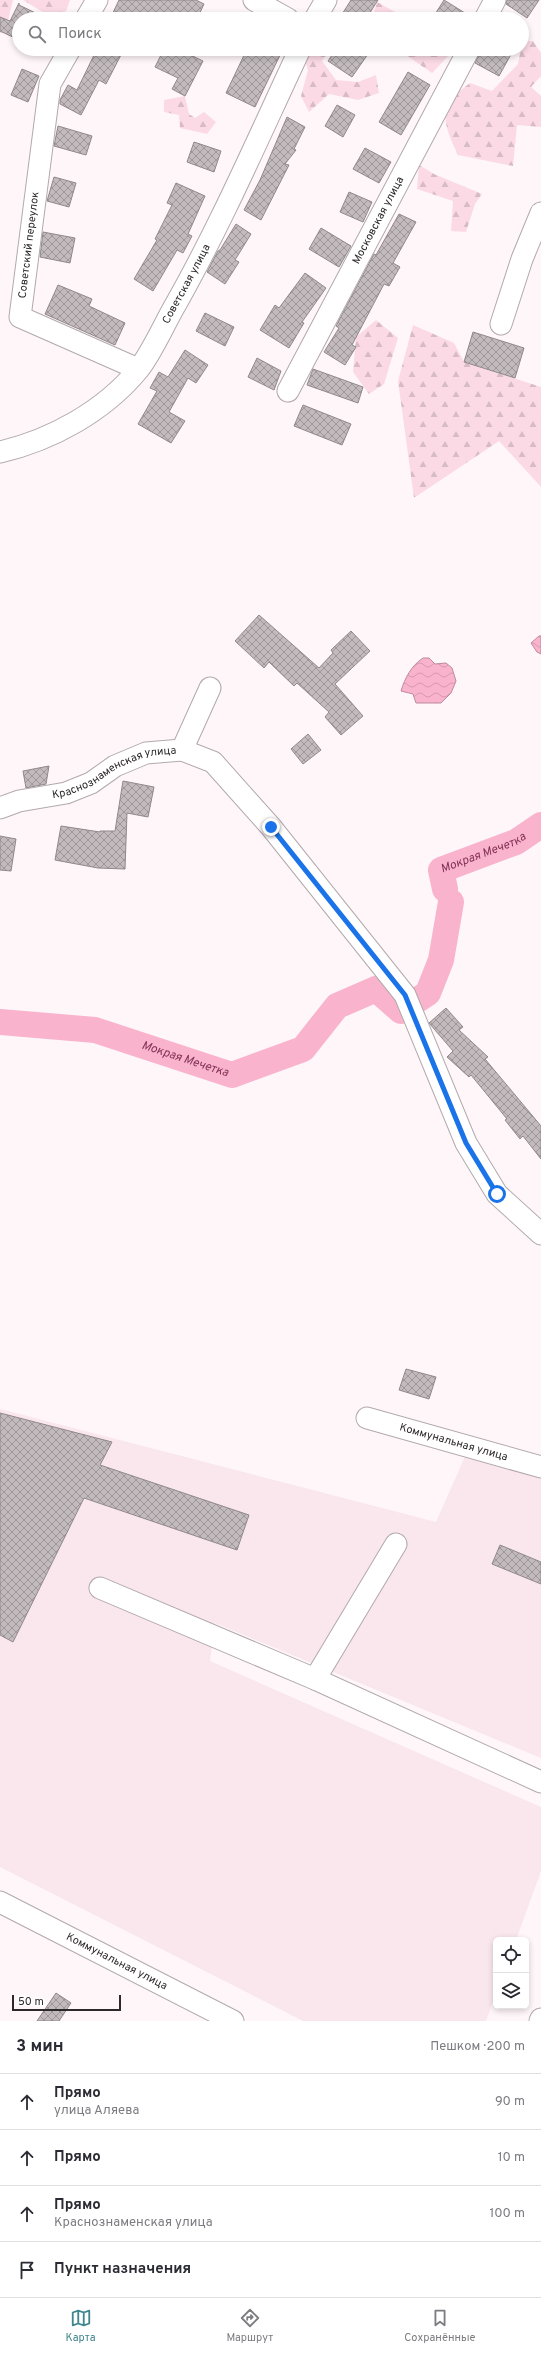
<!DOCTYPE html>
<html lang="ru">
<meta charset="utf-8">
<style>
body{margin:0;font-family:Overpass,sans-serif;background:#f7f7f7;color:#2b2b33}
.controls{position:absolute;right:12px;bottom:12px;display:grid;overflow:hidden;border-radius:6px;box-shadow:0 2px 6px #0003}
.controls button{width:36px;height:36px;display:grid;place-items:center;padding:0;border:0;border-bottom:1px solid #e1e1e2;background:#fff;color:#2b2b33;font:20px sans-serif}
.scale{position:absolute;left:12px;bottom:10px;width:109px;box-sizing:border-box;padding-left:4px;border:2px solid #2d292b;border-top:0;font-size:11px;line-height:14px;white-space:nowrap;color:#2d292b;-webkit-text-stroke:3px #fff;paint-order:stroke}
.stop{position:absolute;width:12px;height:12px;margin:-9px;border:3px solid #1a73e8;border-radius:50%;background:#fff}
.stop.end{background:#1a73e8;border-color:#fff;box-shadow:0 1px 4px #0008}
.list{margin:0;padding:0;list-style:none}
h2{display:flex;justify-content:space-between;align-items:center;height:52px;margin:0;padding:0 16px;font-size:17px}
h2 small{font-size:13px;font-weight:400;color:#7c7c81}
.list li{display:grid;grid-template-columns:26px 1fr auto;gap:12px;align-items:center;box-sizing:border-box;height:56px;padding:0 16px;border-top:1px solid #e1e1e2}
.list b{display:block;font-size:15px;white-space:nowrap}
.list p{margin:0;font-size:13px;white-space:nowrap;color:#7c7c81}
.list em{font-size:13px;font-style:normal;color:#7c7c81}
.icon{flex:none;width:22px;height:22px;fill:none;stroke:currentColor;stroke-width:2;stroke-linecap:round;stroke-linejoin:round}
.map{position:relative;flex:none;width:541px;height:2021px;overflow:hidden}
.search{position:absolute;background:#fff;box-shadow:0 2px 6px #0003;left:12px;right:12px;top:12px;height:44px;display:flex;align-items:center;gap:10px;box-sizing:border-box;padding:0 14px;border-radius:22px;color:#7c7c81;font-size:15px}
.sheet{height:276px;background:#fff}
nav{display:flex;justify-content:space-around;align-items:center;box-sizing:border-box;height:56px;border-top:1px solid #e1e1e2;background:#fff;font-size:11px;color:#7c7c81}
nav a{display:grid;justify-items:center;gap:2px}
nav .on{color:#3f868e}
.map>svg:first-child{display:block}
.built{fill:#f9e7ed}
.forest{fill:url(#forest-firs)}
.water{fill:url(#water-waves);stroke:#bc8a9c}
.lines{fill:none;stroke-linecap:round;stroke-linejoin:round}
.river{stroke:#fab3cd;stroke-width:26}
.building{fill:url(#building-cross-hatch);stroke:#90888b}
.minor-casing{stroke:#b2a9ac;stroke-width:23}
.minor{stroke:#fff;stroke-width:21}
.route{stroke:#1a73e8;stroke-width:5}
.labels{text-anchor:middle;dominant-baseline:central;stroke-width:3.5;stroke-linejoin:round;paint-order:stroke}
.street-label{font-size:11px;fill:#2d292b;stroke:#fff}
.water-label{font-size:12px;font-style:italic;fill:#823156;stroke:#fff}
</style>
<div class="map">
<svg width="541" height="2021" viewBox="0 0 541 2021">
<defs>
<pattern id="forest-firs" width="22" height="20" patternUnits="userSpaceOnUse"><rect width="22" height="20" fill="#fbdae5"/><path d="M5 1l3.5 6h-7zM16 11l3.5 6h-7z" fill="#d7bbc5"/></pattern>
<pattern id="water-waves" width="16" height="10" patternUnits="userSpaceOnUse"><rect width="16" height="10" fill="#fab3cd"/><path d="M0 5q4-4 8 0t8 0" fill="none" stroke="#d79ab0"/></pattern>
<pattern id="building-cross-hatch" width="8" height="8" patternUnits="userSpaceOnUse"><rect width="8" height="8" fill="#c2babc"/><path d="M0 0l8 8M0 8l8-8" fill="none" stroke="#9e9799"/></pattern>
</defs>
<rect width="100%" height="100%" fill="#fff6f9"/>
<path class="built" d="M 0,1409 L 436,1522 L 470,1445 L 541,1466 L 541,1758 L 215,1623 L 210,1661 L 541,1807 L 541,1871 L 516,1940 L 496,1940 L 496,1993 L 486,2021 L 303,2021 L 0,1867 Z"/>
<path class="forest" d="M 0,0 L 13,0 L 5,33 L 0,33 Z
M 23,0 L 70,0 L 66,11 L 51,17 Z
M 377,2 L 408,19 L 372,19 Z
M 522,41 L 533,41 L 541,53 L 541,76 L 531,87 L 541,96 L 541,127 L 517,125 L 513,166 L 458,155 C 450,138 437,112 453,97 C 458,92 464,88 470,83 L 492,91 L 518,64 Z
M 304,49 L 330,49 L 322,61 L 336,80 L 358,82 L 376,75 L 379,93 L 358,100 L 329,94 L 309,112 L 301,96 L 308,70 L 303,55 Z
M 397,49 L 451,49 L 453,51 L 432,73 Z
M 185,96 L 189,114 L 195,118 L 204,112 L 216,122 L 207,134 L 180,128 L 179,115 L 164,112 L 164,100 Z
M 419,165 L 434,174 L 482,194 L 475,204 L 466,232 L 451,231 L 453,201 L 417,189 Z
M 376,320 L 398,338 L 384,384 L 369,394 L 353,372 L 356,337 Z
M 413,325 L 454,343 L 464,362 L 541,387 L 541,487 L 499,441 L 414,498 L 398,381 Z"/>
<path class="water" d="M 539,636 L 541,636 L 541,654 L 537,652 L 531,643 Z
M 423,658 L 429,658 L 435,664 L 446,663 L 452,668 L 456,681 L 451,693 L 441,703 L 416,703 L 413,694 L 401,691 C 405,678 411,666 423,658 Z
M 541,817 L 541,835 L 526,843 L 518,844 L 515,836 Z"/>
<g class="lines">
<g class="river">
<path id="s1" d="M 445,889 L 441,870 L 516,842 L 541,825"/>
<path id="s2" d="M 0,1022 L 95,1030 L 232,1075 L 303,1049 L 337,1006 L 376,989 L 401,1011 L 428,993 L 441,960 L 451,902"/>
</g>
</g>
<path class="building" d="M 119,0 L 196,0 L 204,4 L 197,19 L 110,19 Z
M 351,0 L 378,0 L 366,19 L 339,19 Z
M 444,0 L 473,18 L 473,19 L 432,19 Z
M 507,0 L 539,0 L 527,18 L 506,4 Z
M 19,3 L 19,5 L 48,19 L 19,19 L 19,40 L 0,31 L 0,17 L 10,21 Z
M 97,49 L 124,49 L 106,84 L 99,80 L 81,115 L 60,104 L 60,100 L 68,85 L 77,90 Z
M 164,49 L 178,49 L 203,61 L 185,96 L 172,89 L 178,78 L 155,67 Z
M 247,49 L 283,49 L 255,107 L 226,93 Z
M 336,49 L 361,49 L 368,54 L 352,77 L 328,61 Z
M 482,49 L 514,49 L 499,76 L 475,63 Z
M 22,69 L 39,76 L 28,102 L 11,95 Z
M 408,72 L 430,85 L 401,135 L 379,122 Z
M 337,105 L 355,115 L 343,137 L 325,126 Z
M 287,117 L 305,127 L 294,149 L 296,150 L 285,164 L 289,165 L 261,220 L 244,210 L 260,180 Z
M 58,126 L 92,136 L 86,155 L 54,146 Z
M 194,142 L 221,151 L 214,172 L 187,162 Z
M 365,148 L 391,162 L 379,183 L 353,169 Z
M 54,177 L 76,183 L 69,207 L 47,201 Z
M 176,183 L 205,196 L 188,234 L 192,236 L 183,253 L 177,250 L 153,291 L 134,279 L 157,240 L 155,239 L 172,205 L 167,203 Z
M 349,192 L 372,202 L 363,222 L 340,212 Z
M 399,214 L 416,222 L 393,263 L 400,267 L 389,286 L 384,284 L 352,345 L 356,347 L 345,365 L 324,352 L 339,328 L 336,326 L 374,254 L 376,255 Z
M 236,224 L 251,234 L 235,260 L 239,262 L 225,284 L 207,272 L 218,251 L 220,250 Z
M 321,228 L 351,246 L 339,267 L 309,249 Z
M 43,232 L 75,238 L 70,263 L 40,257 Z
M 305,273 L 326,288 L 302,322 L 304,323 L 289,348 L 260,330 L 275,305 L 279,308 Z
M 58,285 L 92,299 L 89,306 L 125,323 L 115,345 L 45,314 Z
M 205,313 L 234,327 L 225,346 L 196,331 Z
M 473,332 L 524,348 L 515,378 L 464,362 Z
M 185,350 L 208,365 L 196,383 L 188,378 L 169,412 L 185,421 L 171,443 L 138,424 L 157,391 L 150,388 L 159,372 L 168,377 Z
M 257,358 L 281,371 L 274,390 L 248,377 Z
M 313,369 L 363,387 L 358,403 L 307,385 Z
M 303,405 L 351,424 L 342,445 L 294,426 Z
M 259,615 L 319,668 L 333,653 L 331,650 L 351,631 L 370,651 L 335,684 L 363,716 L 341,735 L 325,717 L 329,712 L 297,683 L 294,686 L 269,662 L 264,668 L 235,641 Z
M 308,734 L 321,750 L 303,764 L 291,749 Z
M 49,766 L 46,784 L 26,788 L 23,771 Z
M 123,781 L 154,787 L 148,817 L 127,813 L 125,869 L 98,868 L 55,860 L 61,826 L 100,832 L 100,831 L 115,831 Z
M 0,836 L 16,839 L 11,871 L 0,870 Z
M 446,1008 L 463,1027 L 459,1030 L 488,1057 L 485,1059 L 541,1126 L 541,1159 L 523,1136 L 520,1139 L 505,1120 L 507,1119 L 471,1075 L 469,1077 L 447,1057 L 453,1051 L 429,1023 Z
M 406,1369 L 436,1377 L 429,1399 L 399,1390 Z
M 0,1413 L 112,1442 L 100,1465 L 249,1515 L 237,1550 L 84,1498 L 13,1642 L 0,1635 Z
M 500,1545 L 541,1562 L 541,1584 L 492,1564 Z
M 56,1993 L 71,2003 L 59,2021 L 37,2021 Z"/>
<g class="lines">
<defs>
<g id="minor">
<path d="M 254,0 L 288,19"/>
<path d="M 86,19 L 97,0"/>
<path d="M 315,19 L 326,0"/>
<path d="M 485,19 L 495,0"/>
<path d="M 70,49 L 50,84 L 20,317 L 138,369"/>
<path d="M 501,324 L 522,259 L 541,213"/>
<path id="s3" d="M 288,391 L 469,49"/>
<path id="s4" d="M 0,452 C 52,440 104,411 138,370 C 152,353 165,322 177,302 C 223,220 260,134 300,49"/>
<path d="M 182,750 L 210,688"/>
<path id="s5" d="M 0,808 L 19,801 L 66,793 L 91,783 L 115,766 L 146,753 L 182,750 L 213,762 L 271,827 L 405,995 L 466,1143 L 497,1194 L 541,1234"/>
<path id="s6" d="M 367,1418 L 541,1467"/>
<path d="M 100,1588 L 315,1679 L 541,1782"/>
<path d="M 315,1679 L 396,1544"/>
<path id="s7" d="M 0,1902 L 233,2021"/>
<path d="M 540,2021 L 541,2019"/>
</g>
</defs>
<use href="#minor" class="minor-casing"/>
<use href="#minor" class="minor"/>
</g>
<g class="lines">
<path class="route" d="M 271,827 L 405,995 L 466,1143 L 497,1194"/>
</g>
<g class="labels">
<g class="street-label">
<text stroke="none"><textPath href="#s3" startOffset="193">Московская улица</textPath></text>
<text transform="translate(29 245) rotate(-83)">Советский переулок</text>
<text stroke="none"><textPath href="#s4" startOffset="262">Советская улица</textPath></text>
<text stroke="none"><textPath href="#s5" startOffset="121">Краснознаменская улица</textPath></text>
<text stroke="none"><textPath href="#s6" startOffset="90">Коммунальная улица</textPath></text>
<text stroke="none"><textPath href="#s7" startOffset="131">Коммунальная улица</textPath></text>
</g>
<g class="water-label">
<text stroke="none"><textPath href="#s1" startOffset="65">Мокрая Мечетка</textPath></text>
<text stroke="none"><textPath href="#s2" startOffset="190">Мокрая Мечетка</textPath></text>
</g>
</g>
</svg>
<div class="controls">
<button><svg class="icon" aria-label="locate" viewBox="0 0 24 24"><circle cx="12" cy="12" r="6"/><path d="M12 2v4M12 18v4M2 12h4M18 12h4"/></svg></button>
<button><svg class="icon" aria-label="layers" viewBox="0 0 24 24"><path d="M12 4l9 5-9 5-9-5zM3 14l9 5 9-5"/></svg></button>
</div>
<div class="scale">50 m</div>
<div class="stop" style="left:497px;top:1194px"></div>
<div class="stop end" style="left:271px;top:827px"></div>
<div class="search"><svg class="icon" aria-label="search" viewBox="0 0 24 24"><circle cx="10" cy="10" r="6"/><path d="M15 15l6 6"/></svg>Поиск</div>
</div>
<section class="sheet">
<h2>3 мин<small>Пешком · 200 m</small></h2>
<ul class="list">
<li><svg class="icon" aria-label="ahead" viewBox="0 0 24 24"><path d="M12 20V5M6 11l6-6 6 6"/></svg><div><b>Прямо</b><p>улица Аляева</p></div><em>90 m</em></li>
<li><svg class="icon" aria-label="ahead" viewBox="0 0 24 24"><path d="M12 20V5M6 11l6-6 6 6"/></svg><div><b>Прямо</b></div><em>10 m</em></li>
<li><svg class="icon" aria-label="ahead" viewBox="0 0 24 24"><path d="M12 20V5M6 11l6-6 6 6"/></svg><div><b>Прямо</b><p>Краснознаменская улица</p></div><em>100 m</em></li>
<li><svg class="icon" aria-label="arrive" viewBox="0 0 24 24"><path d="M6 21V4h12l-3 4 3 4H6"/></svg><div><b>Пункт назначения</b></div></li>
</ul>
</section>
<nav>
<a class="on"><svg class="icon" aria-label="map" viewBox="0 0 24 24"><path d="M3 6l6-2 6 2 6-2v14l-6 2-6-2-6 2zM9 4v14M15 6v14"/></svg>Карта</a>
<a><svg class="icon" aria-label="directions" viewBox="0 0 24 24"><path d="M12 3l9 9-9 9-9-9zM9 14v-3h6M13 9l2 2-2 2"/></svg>Маршрут</a>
<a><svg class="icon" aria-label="saved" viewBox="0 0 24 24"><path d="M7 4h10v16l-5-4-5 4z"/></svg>Сохранённые</a>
</nav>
